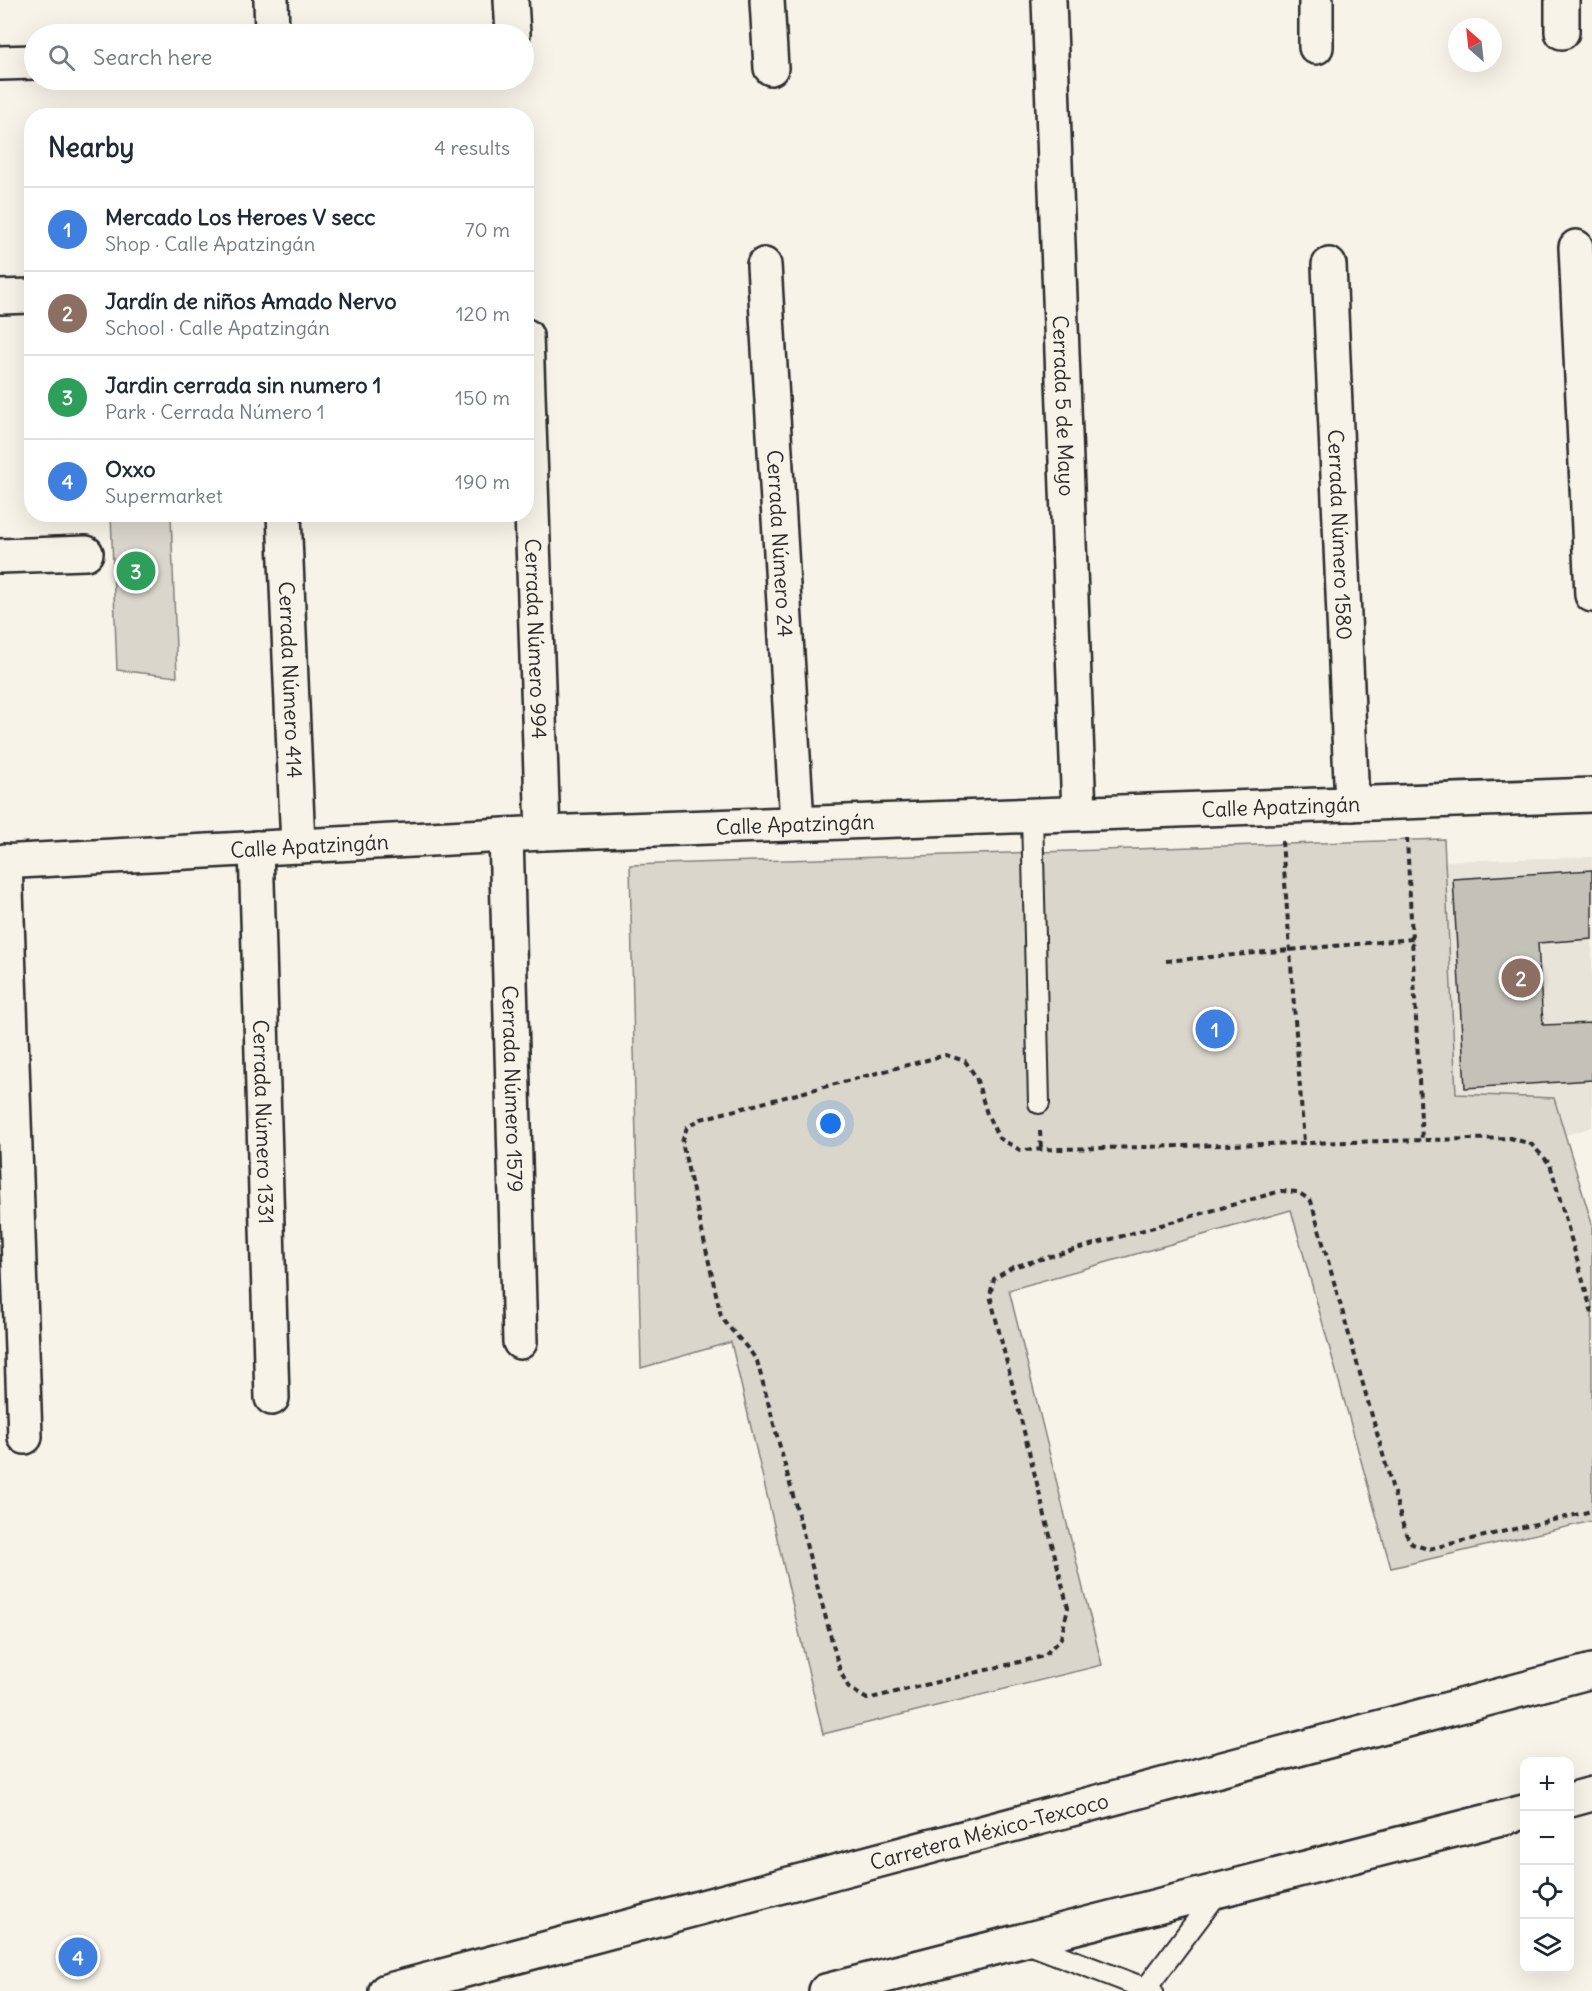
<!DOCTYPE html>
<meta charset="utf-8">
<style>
body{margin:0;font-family:Delius,sans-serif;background:#f6f6f7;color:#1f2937}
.controls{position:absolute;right:18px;bottom:18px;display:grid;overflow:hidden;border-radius:12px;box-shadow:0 6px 24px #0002}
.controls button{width:54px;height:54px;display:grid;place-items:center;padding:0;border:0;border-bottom:2px solid #e0e1e3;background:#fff;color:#1f2937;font:30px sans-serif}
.compass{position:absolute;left:1448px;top:18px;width:54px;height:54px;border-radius:50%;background:#fff;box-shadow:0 6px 24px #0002;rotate:333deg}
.you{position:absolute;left:831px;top:1124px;width:21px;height:21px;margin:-15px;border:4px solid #fff;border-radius:50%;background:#1a73e8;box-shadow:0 0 0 9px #1a73e833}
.badge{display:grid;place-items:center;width:39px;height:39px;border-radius:50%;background:#0f766e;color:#fff;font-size:20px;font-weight:700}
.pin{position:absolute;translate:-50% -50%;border:3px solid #fff;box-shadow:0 2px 6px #0006}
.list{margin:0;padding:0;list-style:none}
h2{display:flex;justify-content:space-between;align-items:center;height:78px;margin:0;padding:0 24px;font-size:26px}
h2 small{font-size:20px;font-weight:400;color:#747a83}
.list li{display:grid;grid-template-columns:39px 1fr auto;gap:18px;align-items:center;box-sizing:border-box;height:84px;padding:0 24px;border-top:2px solid #e0e1e3}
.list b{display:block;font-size:22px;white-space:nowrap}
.list p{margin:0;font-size:20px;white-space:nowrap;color:#747a83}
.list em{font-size:20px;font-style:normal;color:#747a83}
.icon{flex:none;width:33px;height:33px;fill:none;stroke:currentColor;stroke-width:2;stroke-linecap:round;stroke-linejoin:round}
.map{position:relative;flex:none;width:1592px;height:1991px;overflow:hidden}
.search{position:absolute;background:#fff;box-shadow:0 6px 24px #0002;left:24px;top:24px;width:510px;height:66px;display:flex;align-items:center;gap:15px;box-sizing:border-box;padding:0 21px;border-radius:33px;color:#747a83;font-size:22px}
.panel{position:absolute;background:#fff;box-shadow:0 6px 24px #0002;left:24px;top:108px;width:510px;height:414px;border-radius:24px}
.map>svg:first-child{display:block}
.built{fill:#e8e4da}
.green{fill:#dad6cc;stroke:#82807c;stroke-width:1.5}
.building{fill:#c4c1b9;stroke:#2b2b2b;stroke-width:1.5}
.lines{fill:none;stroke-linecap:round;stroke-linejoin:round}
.service-casing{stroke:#2b2b2b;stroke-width:24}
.minor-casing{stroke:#2b2b2b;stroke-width:38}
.trunk-casing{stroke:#2b2b2b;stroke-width:38}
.path{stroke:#2b2b2b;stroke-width:4;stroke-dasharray:6 4.5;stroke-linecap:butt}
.service{stroke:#f7f3e8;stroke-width:20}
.minor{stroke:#f7f3e8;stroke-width:33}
.trunk{stroke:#f7f3e8;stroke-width:33}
.labels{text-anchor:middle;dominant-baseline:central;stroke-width:5;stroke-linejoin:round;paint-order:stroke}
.street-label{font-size:21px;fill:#2b2b2b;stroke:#f7f3e8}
</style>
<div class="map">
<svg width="1592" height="1991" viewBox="0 0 1592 1991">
<rect width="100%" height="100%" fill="#f7f3e8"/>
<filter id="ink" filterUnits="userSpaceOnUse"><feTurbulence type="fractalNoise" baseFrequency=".0167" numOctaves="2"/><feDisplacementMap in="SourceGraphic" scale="12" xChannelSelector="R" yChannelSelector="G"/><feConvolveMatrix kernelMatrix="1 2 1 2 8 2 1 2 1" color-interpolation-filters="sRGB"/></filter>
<g filter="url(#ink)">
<path class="built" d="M 1592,857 L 1592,1127 L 1566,1135 L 1554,1098 L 1456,1095 L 1445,861 Z"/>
<path class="green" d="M 111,515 L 171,515 L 177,677 L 117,670 Z
M 1444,839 L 1456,1094 L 1554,1098 L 1592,1224 L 1592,1521 L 1391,1568 L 1291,1210 L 1009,1290 L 1102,1665 L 823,1734 L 731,1342 L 641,1368 L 630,865 Z"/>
<path class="building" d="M 1592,870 L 1592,939 L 1538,943 L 1543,1025 L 1592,1023 L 1592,1080 L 1465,1088 L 1453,879 Z"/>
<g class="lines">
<defs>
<path id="service" d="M 1032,815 L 1039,1103
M 1024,1942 L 1152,1991
M 1144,1991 L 1220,1890"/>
<g id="minor">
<path d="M 271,0 L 272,34"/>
<path d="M 511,0 L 513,34"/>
<path d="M 767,0 L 771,68"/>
<path id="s1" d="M 1049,0 L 1079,813"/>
<path d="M 1316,0 L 1316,47"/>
<path d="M 1562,0 L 1562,32"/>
<path d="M 0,63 L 34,62"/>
<path d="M 1576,247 L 1592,595"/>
<path id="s2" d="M 764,265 L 797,823"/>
<path id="s3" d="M 1329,265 L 1352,804"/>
<path d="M 0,297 L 32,296"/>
<path id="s4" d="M 526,336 L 543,833"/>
<path id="s5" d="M 284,514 L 298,846"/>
<path d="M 0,556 L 86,553"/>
<path id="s6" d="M 506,835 L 520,1342"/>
<path id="s7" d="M 256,848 L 272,1398"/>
<path d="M 5,861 L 25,1437"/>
<path id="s8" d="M 0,862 L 543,833 L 1592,795"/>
</g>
<g id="trunk">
<path d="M 1570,1800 L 1592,1794"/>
<path id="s9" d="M 386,1991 L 1592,1671"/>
<path d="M 826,1991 L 1524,1812"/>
</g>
</defs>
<use href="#service" class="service-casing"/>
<use href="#minor" class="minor-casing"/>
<use href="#trunk" class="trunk-casing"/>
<path class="path" d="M 1407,838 L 1422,1140
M 1282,841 L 1304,1143
M 1166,961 L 1413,939
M 1040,1131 L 1041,1149
M 1592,1313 L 1550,1164 L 1531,1144 L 1510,1138 L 1020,1150 L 999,1138 L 987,1114 L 976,1077 L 965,1061 L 946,1055 L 701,1119 L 687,1127 L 682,1142 L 721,1316 C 732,1333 747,1345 757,1361 L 840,1671 L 849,1688 L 867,1699 L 1044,1656 L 1061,1638 L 1068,1608 L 990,1295 L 994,1279 L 1013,1267 L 1281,1191 L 1298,1192 L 1311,1201 L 1405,1532 L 1412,1544 L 1428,1549 L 1592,1511"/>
<use href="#service" class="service"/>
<use href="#minor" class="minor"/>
<use href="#trunk" class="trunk"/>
</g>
</g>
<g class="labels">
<g class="street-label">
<text stroke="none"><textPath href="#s1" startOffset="406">Cerrada 5 de Mayo</textPath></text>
<text stroke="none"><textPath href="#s3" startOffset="270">Cerrada Número 1580</textPath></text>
<text stroke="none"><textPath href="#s2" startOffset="279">Cerrada Número 24</textPath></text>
<text stroke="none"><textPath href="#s4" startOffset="303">Cerrada Número 994</textPath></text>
<text stroke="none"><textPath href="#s5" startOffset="166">Cerrada Número 414</textPath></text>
<text stroke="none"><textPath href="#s8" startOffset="1282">Calle Apatzingán</textPath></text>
<text stroke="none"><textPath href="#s8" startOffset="796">Calle Apatzingán</textPath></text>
<text stroke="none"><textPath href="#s8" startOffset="310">Calle Apatzingán</textPath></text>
<text stroke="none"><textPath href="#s6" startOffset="254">Cerrada Número 1579</textPath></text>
<text stroke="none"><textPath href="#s7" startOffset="274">Cerrada Número 1331</textPath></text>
<text stroke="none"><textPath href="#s9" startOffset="624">Carretera México-Texcoco</textPath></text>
</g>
</g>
</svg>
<div class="controls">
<button>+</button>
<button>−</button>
<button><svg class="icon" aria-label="locate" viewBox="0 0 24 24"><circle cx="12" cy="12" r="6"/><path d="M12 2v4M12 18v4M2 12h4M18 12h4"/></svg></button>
<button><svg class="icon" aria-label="layers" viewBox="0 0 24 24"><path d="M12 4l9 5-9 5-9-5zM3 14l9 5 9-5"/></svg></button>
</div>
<svg class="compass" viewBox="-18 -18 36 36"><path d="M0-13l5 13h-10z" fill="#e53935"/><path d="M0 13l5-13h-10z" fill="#747a83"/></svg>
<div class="you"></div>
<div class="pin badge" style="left:1215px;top:1029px;background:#3f7fe0">1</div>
<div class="pin badge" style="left:1521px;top:978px;background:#8d6e63">2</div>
<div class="pin badge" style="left:136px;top:571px;background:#2e9e5b">3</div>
<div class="pin badge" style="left:78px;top:1957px;background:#3f7fe0">4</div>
<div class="search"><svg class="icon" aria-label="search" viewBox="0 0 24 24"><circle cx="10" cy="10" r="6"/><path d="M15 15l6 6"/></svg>Search here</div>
<section class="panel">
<h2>Nearby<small>4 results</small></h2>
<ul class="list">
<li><span class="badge" style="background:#3f7fe0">1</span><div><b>Mercado Los Heroes V secc</b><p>Shop · Calle Apatzingán</p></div><em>70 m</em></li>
<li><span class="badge" style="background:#8d6e63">2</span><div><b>Jardín de niños Amado Nervo</b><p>School · Calle Apatzingán</p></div><em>120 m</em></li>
<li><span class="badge" style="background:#2e9e5b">3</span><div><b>Jardin cerrada sin numero 1</b><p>Park · Cerrada Número 1</p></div><em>150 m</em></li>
<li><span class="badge" style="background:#3f7fe0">4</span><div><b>Oxxo</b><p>Supermarket</p></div><em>190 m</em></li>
</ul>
</section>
</div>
